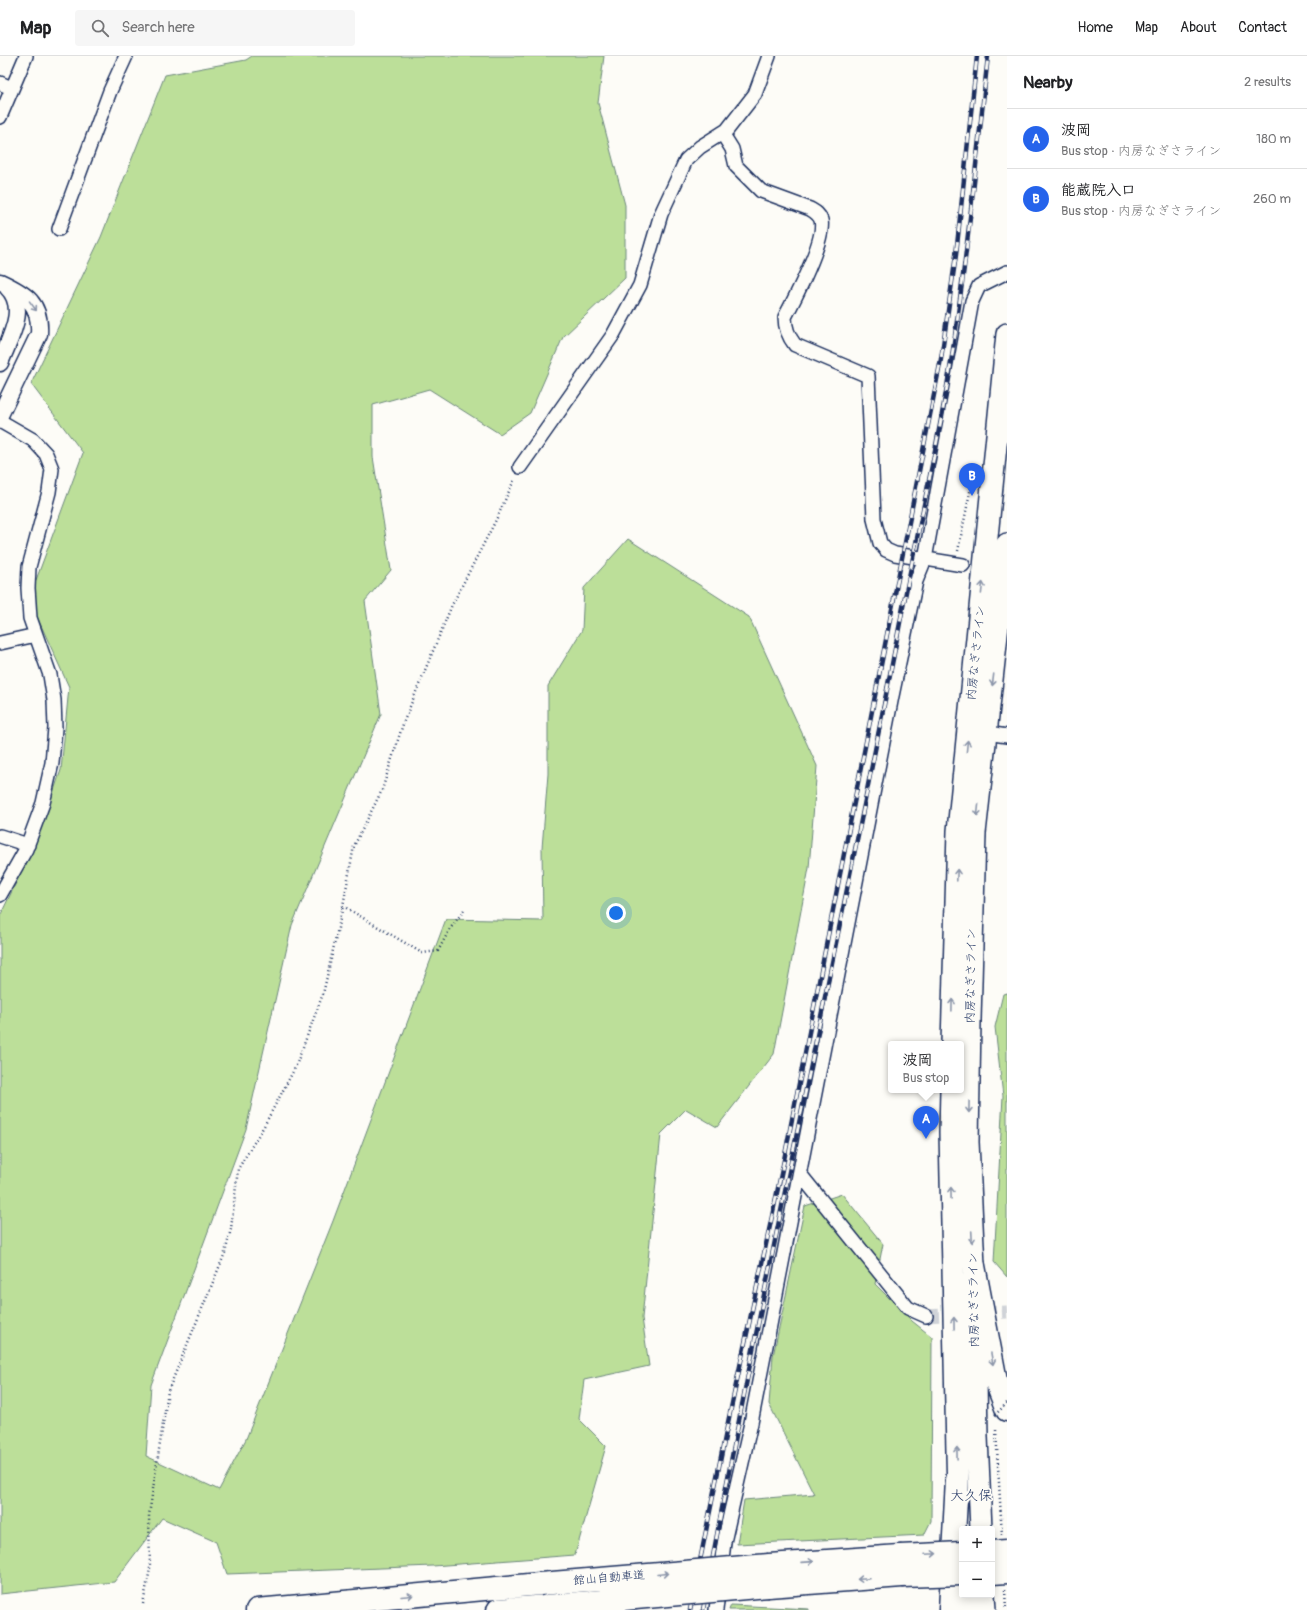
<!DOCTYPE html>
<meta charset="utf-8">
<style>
body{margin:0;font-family:Pangolin,"Klee One",sans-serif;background:#f6f6f6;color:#202124}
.controls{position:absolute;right:12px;bottom:12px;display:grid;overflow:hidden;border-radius:4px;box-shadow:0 2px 10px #0003}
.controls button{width:36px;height:36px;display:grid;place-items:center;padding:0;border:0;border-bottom:1px solid #e0e0e0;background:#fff;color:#202124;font:20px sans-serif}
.you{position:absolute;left:616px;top:857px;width:14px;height:14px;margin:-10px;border:3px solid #fff;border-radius:50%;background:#1a73e8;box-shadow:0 0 0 6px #1a73e833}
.badge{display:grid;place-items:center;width:26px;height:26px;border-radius:50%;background:#2563eb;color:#fff;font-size:13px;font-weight:700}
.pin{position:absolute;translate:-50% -33px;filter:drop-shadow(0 1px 2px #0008)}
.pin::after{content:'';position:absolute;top:21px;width:14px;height:12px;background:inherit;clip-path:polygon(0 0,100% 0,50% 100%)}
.popup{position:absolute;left:888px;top:985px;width:76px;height:52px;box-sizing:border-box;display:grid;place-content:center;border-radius:4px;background:#fff;filter:drop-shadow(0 1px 3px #0005);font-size:13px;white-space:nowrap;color:#757577}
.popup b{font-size:15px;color:#202124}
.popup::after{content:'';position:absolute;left:50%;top:100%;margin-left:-8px;border:8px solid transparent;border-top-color:#fff}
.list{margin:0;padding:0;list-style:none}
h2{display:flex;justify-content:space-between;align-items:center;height:52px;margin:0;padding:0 16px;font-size:17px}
h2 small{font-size:13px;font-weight:400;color:#757577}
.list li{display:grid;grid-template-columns:26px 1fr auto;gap:12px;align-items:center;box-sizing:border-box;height:60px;padding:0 16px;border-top:1px solid #e0e0e0}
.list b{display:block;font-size:15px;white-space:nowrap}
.list p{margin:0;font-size:13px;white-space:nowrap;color:#757577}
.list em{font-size:13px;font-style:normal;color:#757577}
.icon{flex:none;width:22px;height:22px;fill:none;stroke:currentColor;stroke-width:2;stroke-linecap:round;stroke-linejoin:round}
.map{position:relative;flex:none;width:1007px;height:1554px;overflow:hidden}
header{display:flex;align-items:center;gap:24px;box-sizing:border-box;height:56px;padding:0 20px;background:#fff;border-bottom:1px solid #e0e0e0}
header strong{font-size:19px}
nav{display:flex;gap:22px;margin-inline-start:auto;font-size:14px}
.search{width:280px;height:36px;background:#f6f6f6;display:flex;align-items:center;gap:10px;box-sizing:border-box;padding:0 14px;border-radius:4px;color:#757577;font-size:15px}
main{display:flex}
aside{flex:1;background:#fff}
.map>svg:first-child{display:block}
.green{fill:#bcdf99;stroke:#6c877c}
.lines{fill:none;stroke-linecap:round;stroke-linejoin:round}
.minor-tunnel{stroke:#d0d3d8;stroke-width:13;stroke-dasharray:13 6;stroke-linecap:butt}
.minor-casing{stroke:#1b2f5e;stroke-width:16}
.tertiary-casing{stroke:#1b2f5e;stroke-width:19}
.trunk-casing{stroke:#1b2f5e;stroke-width:24}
.motorway-casing{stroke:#1b2f5e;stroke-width:25}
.path{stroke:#1b2f5e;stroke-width:2.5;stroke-dasharray:1 3;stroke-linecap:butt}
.minor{stroke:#fdfcf7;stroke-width:13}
.tertiary{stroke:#fdfcf7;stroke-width:16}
.trunk{stroke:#fdfcf7;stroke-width:21}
.motorway{stroke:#fdfcf7;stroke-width:22}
.rail-casing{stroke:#1b2f5e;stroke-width:4.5}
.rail{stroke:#fdfcf7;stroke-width:3;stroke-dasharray:9;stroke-linecap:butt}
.motorway-bridge-casing{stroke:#1b2f5e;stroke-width:25;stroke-linecap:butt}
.path-bridge{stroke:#1b2f5e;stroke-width:2.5;stroke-dasharray:1 3;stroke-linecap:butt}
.motorway-bridge{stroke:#fdfcf7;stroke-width:22}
.oneway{stroke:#8c96aa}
.labels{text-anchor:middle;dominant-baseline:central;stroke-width:3.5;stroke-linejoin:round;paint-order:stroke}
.street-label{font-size:12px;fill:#1b2f5e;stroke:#fdfcf7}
.quarter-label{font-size:14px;fill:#1b2f5e;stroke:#fdfcf7}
</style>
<header>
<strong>Map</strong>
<div class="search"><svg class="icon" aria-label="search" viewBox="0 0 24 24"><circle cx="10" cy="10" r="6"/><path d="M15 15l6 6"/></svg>Search here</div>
<nav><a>Home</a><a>Map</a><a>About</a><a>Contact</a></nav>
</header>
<main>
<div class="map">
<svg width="1007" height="1554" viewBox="0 0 1007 1554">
<rect width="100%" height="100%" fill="#fdfcf7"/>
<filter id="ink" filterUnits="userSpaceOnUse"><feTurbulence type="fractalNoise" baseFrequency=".025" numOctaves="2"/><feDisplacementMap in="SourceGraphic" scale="8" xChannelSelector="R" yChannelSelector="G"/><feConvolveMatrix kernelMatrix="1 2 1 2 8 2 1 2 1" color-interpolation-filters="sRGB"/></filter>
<g filter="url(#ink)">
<path class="green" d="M 252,0 L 604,0 L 598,47 L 625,149 L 625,222 L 563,281 L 530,357 L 500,378 L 429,333 L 373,349 L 373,401 L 391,514 L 365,545 L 381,658 L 292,869 L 246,1073 L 151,1329 L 146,1400 L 219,1434 L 246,1383 L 333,1165 L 446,863 L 543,865 L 542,792 L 548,718 L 548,630 L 582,574 L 584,532 L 628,483 L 749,561 L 817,710 L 809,812 L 774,998 L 717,1071 L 686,1053 L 661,1078 L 642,1262 L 649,1310 L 584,1324 L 579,1363 L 606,1390 L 575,1499 L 433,1510 L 227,1518 L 216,1486 L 162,1462 L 114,1526 L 0,1538 L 0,860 L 38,781 L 61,714 L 69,631 L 29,543 L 83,397 L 31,328 L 101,181 L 165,19 L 246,4 Z
M 1007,937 L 1007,1221 L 994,1206 L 1003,1040 L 995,971 L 1003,938 Z
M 842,1138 L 883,1188 L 875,1228 L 912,1265 L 932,1281 L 931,1465 L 924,1479 L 737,1488 L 744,1444 L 814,1438 L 769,1348 L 773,1300 L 805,1150 Z
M 731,1549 L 809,1553 L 809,1554 L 729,1554 Z"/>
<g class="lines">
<path class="minor-tunnel" d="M 926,1260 L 1007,1256"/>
<defs>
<path id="minor" d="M 0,27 L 11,32
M 0,61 L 26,0
M 722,77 L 732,93 L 736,110 L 761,135 L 810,153 C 815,156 819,158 821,164 C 826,183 795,242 785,261 C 785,272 788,280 795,289 L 868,320 L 874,463 L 880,487 L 886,494 L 895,498 L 963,509
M 59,173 L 110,35 L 126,0
M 0,365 L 33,384 L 46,398 L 52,413 L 49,436 L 29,511 L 28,532 L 30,562 L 50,619 L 54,644 L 55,672 L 52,707 L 43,747 L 26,793 L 0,839
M 520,411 L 613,279 L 640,229 L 661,158 L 686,104 L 700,91 L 727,74 L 755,38 L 769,0
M 0,587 L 36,579
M 987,677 L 1007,680
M 0,780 L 28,789
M 800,1118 L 908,1252 L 926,1260
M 716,1554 L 724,1486 L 751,1367 L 892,640 L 916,525 L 925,503 L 972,245 L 979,230 L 1007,216"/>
<path id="tertiary" d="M 0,226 C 26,238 41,247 39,278 L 0,359
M 0,307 C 9,283 29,252 7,231"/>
<path id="trunk" d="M 952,988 L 958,775 L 1007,278
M 951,1034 L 950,1076 L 958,1441
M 981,1473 L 977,1381 L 974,1210 L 968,1086 L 970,964 L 975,777 L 1007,488
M 965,1539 L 966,1554
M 984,1539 L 985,1554"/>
<path id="motorway" d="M 974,1210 L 996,1325 L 1007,1354
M 769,1509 L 900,1500
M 768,1530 L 902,1520
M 257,1554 L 540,1528
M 498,1554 L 547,1550
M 950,1554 L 957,1424"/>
</defs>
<use href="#minor" class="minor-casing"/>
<use href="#tertiary" class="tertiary-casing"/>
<use href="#trunk" class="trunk-casing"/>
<use href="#motorway" class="motorway-casing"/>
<path class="path" d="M 958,495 L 971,431 L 975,428
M 464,854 L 450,873 L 438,895 L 422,897 L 343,850 L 354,790 L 382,734 L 404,665 L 452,549 L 496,464 L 515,422
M 996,1374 L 1002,1479
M 1005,1534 L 1006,1554
M 143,1548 L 150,1513 L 149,1459 L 168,1335 L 225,1197 L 231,1173 L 238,1113 L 264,1070 L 295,1012 L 323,938 L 343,850"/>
<use href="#minor" class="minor"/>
<use href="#tertiary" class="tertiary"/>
<use href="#trunk" class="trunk"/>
<use href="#motorway" class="motorway"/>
<defs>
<path id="rail" d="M 690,1554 L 727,1371 L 784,1104 L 941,303 L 956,199 L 977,0
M 703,1554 C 763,1226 836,900 899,572 C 916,481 938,391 952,300 C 967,200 977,100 988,0"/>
</defs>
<use href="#rail" class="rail-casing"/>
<use href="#rail" class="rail"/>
<defs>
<path id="motorway-bridge" d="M 992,1496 L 1007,1495
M 900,1500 L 962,1497
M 992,1517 L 1007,1516
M 902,1520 L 962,1518
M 540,1528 L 769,1509
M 547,1550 L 768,1530"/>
</defs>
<use href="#motorway-bridge" class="motorway-bridge-casing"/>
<path class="path-bridge" d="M 995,1359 L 1007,1347"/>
<use href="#motorway-bridge" class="motorway-bridge"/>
</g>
<defs><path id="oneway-shaft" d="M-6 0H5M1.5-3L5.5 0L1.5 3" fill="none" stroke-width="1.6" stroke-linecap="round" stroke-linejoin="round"/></defs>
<g class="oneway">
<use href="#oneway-shaft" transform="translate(33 250) rotate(54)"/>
<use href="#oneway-shaft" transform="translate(982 532) rotate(-84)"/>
<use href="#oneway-shaft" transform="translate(993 624) rotate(97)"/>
<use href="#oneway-shaft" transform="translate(967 690) rotate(-84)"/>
<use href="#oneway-shaft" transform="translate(978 754) rotate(96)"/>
<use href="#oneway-shaft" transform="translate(957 819) rotate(-88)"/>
<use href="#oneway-shaft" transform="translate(952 949) rotate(-89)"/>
<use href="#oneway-shaft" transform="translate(969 1051) rotate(91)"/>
<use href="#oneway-shaft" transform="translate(951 1137) rotate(-91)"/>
<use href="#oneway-shaft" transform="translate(972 1181) rotate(87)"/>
<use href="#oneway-shaft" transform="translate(954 1267) rotate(-91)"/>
<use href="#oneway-shaft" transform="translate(992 1303) rotate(80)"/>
<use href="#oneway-shaft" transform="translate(957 1397) rotate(-91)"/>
<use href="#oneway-shaft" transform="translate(931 1498) rotate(-3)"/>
<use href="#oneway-shaft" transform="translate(808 1506) rotate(-4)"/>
<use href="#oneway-shaft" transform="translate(663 1518) rotate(-5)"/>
<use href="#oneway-shaft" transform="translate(863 1523) rotate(177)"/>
<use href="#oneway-shaft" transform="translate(407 1540) rotate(-5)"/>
</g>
</g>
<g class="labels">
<g class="street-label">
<text transform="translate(976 597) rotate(-84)">内房なぎさライン</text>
<text transform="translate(971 920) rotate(-89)">内房なぎさライン</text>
<text transform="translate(974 1244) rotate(-91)">内房なぎさライン</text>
<text transform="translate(609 1522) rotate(-5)">館山自動車道</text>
</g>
<g class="quarter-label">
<text x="971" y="1439">大久保</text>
</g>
</g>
</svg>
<div class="controls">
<button>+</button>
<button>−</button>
</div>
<div class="you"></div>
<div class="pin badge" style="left:926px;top:1083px">A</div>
<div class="popup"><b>波岡</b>Bus stop</div>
<div class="pin badge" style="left:972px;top:440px">B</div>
</div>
<aside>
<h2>Nearby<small>2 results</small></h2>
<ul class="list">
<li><span class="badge">A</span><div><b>波岡</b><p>Bus stop · 内房なぎさライン</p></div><em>180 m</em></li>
<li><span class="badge">B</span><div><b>能蔵院入口</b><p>Bus stop · 内房なぎさライン</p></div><em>260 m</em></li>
</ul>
</aside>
</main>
